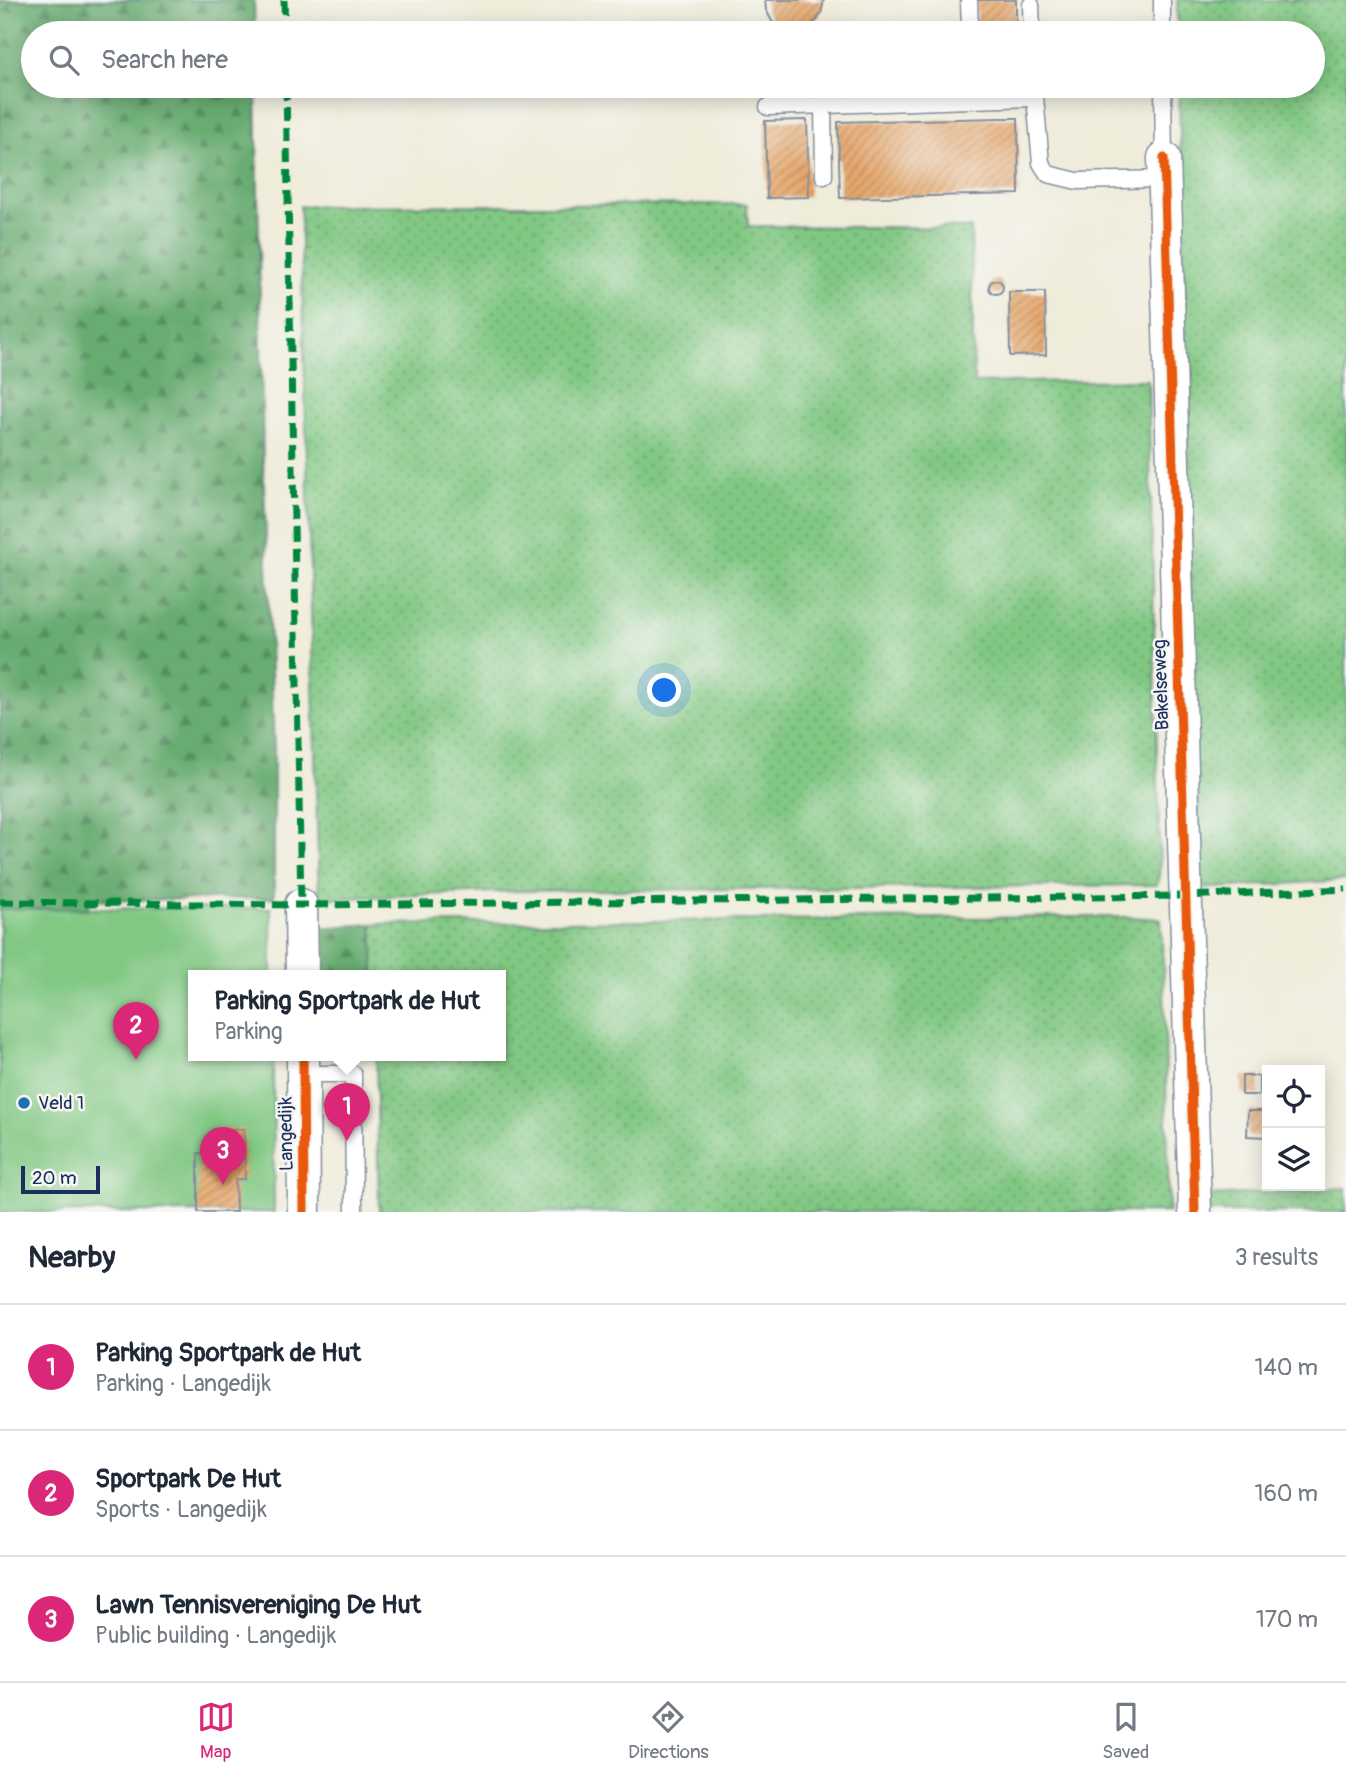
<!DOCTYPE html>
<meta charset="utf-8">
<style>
body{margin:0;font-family:Pangolin,sans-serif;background:#f6f6f7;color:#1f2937}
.controls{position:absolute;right:21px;bottom:21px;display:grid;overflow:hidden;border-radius:0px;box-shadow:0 4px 18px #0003}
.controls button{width:63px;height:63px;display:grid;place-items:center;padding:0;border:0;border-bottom:2px solid #e0e1e3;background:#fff;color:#1f2937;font:35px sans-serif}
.scale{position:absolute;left:21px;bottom:18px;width:79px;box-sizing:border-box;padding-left:7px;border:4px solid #1b2f5e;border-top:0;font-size:19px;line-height:24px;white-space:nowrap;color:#1b2f5e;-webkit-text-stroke:5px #f6f6f2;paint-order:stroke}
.you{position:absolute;left:665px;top:691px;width:24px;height:24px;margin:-18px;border:5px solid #fff;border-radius:50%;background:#1a73e8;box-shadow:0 0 0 10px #1a73e833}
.badge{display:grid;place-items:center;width:46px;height:46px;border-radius:50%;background:#db2777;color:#fff;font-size:23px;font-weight:700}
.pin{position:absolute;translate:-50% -58px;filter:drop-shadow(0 2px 4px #0008)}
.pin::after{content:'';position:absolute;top:37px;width:24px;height:21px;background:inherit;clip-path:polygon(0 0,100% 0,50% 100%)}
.popup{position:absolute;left:188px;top:970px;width:318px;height:91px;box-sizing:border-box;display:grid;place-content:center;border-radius:0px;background:#fff;filter:drop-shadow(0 2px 5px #0005);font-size:23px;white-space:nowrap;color:#747a83}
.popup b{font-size:26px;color:#1f2937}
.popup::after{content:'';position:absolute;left:50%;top:100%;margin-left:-14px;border:14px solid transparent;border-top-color:#fff}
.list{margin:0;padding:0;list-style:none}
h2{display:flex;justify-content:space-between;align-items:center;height:91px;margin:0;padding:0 28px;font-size:30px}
h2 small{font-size:23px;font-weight:400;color:#747a83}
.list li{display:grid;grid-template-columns:46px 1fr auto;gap:21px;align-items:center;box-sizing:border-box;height:126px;padding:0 28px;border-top:2px solid #e0e1e3}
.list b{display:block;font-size:26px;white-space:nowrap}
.list p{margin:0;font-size:23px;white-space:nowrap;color:#747a83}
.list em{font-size:23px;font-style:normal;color:#747a83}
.icon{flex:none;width:38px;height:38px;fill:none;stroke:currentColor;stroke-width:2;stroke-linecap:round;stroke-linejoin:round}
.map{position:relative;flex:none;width:1346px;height:1212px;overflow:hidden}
.search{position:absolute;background:#fff;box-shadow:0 4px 18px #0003;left:21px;right:21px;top:21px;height:77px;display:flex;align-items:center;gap:18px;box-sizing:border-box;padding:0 24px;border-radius:38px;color:#747a83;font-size:26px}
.sheet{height:469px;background:#fff}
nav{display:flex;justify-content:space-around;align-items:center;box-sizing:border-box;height:98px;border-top:2px solid #e0e1e3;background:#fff;font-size:19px;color:#747a83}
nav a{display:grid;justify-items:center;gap:4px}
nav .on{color:#db2777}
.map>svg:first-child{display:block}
.grass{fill:url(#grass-dots);stroke:#4e7c70;stroke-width:2}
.forest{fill:url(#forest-firs);stroke:#426e68;stroke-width:2}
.pitch{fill:#81c883;stroke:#4e7c70;stroke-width:2}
.building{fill:url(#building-hatch)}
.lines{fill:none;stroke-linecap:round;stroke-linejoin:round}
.service-casing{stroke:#858e9c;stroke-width:19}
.minor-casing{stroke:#858e9c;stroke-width:35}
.service{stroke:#fff;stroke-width:16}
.minor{stroke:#fff;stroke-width:32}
.quiet{stroke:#00873e;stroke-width:7;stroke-dasharray:14 7;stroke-linecap:butt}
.cycleway-casing{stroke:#f6f6f2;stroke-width:13}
.cycleway{stroke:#e8590c;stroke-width:9}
.poi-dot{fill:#1f6fb2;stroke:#f6f6f2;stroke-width:2.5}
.labels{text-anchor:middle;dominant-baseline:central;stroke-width:5;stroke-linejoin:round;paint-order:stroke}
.street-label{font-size:19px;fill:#1b2f5e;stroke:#f6f6f2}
.poi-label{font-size:19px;fill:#1b2f5e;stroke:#f6f6f2;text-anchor:start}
</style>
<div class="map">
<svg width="1346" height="1212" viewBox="0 0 1346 1212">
<defs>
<pattern id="grass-dots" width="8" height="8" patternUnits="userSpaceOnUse" patternTransform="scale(1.75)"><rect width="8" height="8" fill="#81c883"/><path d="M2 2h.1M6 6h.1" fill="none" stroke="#69a36e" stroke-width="1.8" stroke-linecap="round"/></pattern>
<pattern id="forest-firs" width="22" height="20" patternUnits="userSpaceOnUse" patternTransform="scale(1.75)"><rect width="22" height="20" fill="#68ac71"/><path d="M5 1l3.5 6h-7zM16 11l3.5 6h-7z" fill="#558c60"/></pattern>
<pattern id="building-hatch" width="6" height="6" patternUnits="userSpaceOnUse" patternTransform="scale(1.75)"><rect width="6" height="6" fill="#e7a86d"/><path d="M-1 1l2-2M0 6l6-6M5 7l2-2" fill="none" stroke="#ba895d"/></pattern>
</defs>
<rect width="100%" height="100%" fill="#f6f6f2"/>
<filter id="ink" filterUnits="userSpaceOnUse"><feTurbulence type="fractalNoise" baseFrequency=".0143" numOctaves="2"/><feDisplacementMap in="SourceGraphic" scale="14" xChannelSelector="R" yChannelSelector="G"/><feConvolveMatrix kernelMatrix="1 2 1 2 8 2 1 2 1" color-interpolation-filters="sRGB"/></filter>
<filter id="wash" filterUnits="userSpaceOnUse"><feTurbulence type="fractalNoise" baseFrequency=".00686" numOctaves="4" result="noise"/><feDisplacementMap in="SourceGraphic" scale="28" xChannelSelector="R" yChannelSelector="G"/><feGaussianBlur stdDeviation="1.57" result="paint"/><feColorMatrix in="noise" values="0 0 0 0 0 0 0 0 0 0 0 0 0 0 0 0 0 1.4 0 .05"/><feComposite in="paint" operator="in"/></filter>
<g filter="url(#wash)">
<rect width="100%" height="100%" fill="#efecda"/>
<path class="grass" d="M 1177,0 L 1346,0 L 1346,880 L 1197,889 L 1179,86 L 1313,86 L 1313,33 L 1177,33 Z
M 747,204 L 748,226 L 971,228 L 974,383 L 1148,380 L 1160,868 L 1157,885 L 519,891 L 319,899 L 300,206 Z
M 1059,917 L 1128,917 L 1161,919 L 1164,988 L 1169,1212 L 379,1212 L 376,1055 L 501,1055 L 501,975 L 374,975 L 372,924 Z
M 1346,1188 L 1346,1212 L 1210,1212 L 1209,1196 Z"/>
<path class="forest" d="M 0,0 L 254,0 L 255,33 L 33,33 L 33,86 L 256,86 L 263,458 L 274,749 L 274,898 L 89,901 L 87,974 L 0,974 Z
M 372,924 L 374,975 L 319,975 L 319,928 Z"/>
<path class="pitch" d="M 271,908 L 272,975 L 193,975 L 193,1055 L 273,1055 L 274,1212 L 0,1212 L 0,909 Z"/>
<g id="blocks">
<path class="building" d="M 765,0 L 824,0 L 821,13 L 817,20 L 805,29 L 797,30 L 788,29 L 773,23 L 766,10 Z
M 976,0 L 1016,0 L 1016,33 L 977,33 Z
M 999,118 L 1018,118 L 1019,194 L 840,198 L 838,122 Z
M 807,120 L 809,197 L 767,198 L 765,121 Z
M989 287a7 7 0 1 1 14 0a7 7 0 1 1-14 0Z
M 1009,292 L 1045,292 L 1046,355 L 1010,356 Z
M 1242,1076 L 1259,1076 L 1259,1095 L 1242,1095 Z
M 1248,1111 L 1267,1111 L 1267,1137 L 1247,1136 Z
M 213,1129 L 244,1129 L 245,1179 L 235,1179 L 236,1212 L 198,1212 L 198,1153 L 213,1153 Z"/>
</g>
</g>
<g filter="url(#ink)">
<use href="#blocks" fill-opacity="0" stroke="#858e9c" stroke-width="2"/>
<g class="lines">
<defs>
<path id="service" d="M 969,0 L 970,33
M 1162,0 L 1162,33
M 1031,5 L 1032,33
M 1034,86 L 1041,163 L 1048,174 L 1077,181 L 1164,179
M 1163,86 L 1164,163
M 970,100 L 1035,98
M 823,105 L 824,176
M 768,107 L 970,100 L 970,86
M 303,1074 L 353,1074 L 354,1212"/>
<path id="minor" d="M 1164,158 L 1195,1212
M 301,905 L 302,975
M 303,1055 L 304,1212"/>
</defs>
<use href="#service" class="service-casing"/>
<use href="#minor" class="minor-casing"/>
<use href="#service" class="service"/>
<use href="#minor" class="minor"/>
<path class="quiet" d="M 284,0 L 285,33
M 286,86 L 301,905
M 0,902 L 301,905 L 1185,896 L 1346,889"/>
<defs>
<path id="cycleway" d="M 1164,158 L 1195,1212
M 303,1055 L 304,1212"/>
</defs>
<use href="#cycleway" class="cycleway-casing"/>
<use href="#cycleway" class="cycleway"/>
</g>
</g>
<circle class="poi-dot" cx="24" cy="1103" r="7"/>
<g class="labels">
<g class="street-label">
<text transform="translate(1161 685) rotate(-92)">Bakelseweg</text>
<text transform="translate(286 1134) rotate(-91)">Langedijk</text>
</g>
<g class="poi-label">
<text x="38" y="1103">Veld 1</text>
</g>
</g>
</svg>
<div class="controls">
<button><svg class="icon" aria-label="locate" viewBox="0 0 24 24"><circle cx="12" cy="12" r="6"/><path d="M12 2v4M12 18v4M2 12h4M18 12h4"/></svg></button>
<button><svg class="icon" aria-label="layers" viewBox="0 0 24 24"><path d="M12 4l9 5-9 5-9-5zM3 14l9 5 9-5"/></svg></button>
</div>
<div class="scale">20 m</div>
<div class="you"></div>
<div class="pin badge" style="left:347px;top:1141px">1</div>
<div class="popup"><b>Parking Sportpark de Hut</b>Parking</div>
<div class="pin badge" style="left:136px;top:1060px">2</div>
<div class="pin badge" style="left:223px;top:1185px">3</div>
<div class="search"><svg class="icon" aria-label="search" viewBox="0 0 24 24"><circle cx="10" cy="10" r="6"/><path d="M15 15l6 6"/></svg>Search here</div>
</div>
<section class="sheet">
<h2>Nearby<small>3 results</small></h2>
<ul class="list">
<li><span class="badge">1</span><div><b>Parking Sportpark de Hut</b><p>Parking · Langedijk</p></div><em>140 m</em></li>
<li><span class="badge">2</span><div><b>Sportpark De Hut</b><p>Sports · Langedijk</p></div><em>160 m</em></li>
<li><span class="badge">3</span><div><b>Lawn Tennisvereniging De Hut</b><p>Public building · Langedijk</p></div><em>170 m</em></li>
</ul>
</section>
<nav>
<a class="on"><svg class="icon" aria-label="map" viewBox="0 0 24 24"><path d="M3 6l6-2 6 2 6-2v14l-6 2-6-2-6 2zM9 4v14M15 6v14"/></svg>Map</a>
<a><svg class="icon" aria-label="directions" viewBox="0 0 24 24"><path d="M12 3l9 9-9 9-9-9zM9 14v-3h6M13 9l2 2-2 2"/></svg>Directions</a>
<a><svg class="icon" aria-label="saved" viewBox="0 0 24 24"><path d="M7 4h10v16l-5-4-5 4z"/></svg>Saved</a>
</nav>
